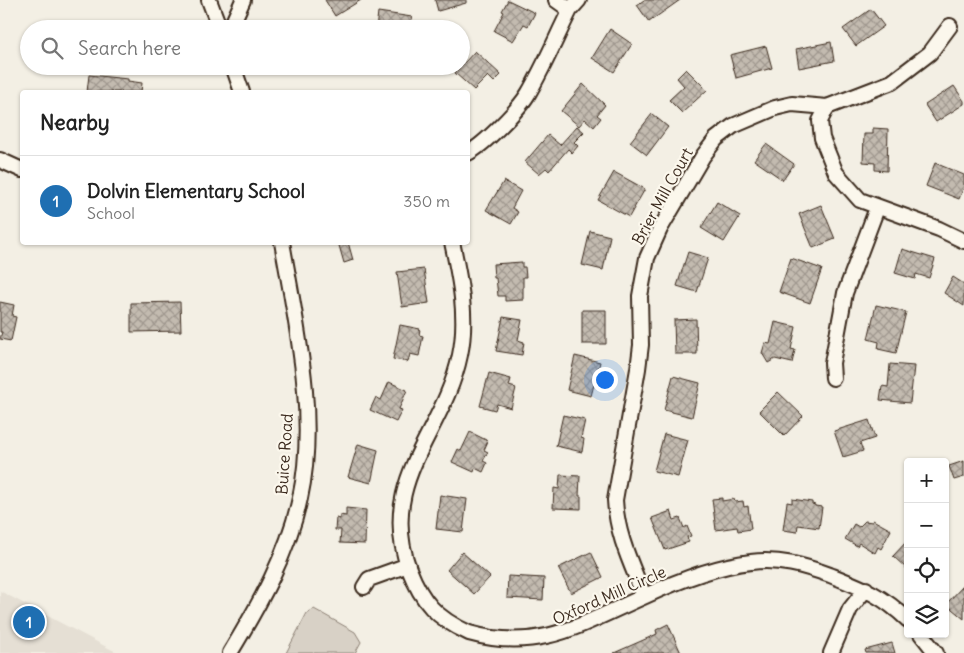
<!DOCTYPE html>
<meta charset="utf-8">
<style>
body{margin:0;font-family:Delius,sans-serif;background:#f6f6f6;color:#222}
.controls{position:absolute;right:15px;bottom:15px;display:grid;overflow:hidden;border-radius:5px;box-shadow:0 1px 4px #0004}
.controls button{width:45px;height:45px;display:grid;place-items:center;padding:0;border:0;border-bottom:1px solid #e0e0e0;background:#fff;color:#222;font:25px sans-serif}
.you{position:absolute;left:604px;top:379px;width:18px;height:18px;margin:-12px;border:4px solid #fff;border-radius:50%;background:#1a73e8;box-shadow:0 0 0 8px #1a73e833}
.badge{display:grid;place-items:center;width:32px;height:32px;border-radius:50%;background:#1f6fb2;color:#fff;font-size:16px;font-weight:700}
.pin{position:absolute;translate:-50% -50%;border:2px solid #fff;box-shadow:0 1px 5px #0006}
.list{margin:0;padding:0;list-style:none}
h2{display:flex;justify-content:space-between;align-items:center;height:65px;margin:0;padding:0 20px;font-size:21px}
h2 small{font-size:16px;font-weight:400;color:#767676}
.list li{display:grid;grid-template-columns:32px 1fr auto;gap:15px;align-items:center;box-sizing:border-box;height:90px;padding:0 20px;border-top:1px solid #e0e0e0}
.list b{display:block;font-size:19px;white-space:nowrap}
.list p{margin:0;font-size:16px;white-space:nowrap;color:#767676}
.list em{font-size:16px;font-style:normal;color:#767676}
.icon{flex:none;width:28px;height:28px;fill:none;stroke:currentColor;stroke-width:2;stroke-linecap:round;stroke-linejoin:round}
.map{position:relative;flex:none;width:964px;height:653px;overflow:hidden}
.search{position:absolute;background:#fff;box-shadow:0 1px 4px #0004;left:20px;top:20px;width:450px;height:55px;display:flex;align-items:center;gap:12px;box-sizing:border-box;padding:0 18px;border-radius:28px;color:#767676;font-size:19px}
.panel{position:absolute;background:#fff;box-shadow:0 1px 4px #0004;left:20px;top:90px;width:450px;height:155px;border-radius:5px}
.map>svg:first-child{display:block}
.built{fill:#e5dfd4}
.green{fill:#d8d1c6;stroke:#8a7e72}
.building{fill:url(#building-cross-hatch);stroke:#3b2a1e}
.lines{fill:none;stroke-linecap:round;stroke-linejoin:round}
.minor-casing{stroke:#3b2a1e;stroke-width:18}
.minor{stroke:#fbf7ec;stroke-width:14}
.labels{text-anchor:middle;dominant-baseline:central;stroke-width:4.5;stroke-linejoin:round;paint-order:stroke}
.street-label{font-size:16px;fill:#3b2a1e;stroke:#fbf7ec}
</style>
<div class="map">
<svg width="964" height="653" viewBox="0 0 964 653">
<defs>
<pattern id="building-cross-hatch" width="8" height="8" patternUnits="userSpaceOnUse" patternTransform="scale(1.25)"><rect width="8" height="8" fill="#c3bbb0"/><path d="M0 0l8 8M0 8l8-8" fill="none" stroke="#a0988f"/></pattern>
</defs>
<rect width="100%" height="100%" fill="#f3efe4"/>
<filter id="ink" filterUnits="userSpaceOnUse"><feTurbulence type="fractalNoise" baseFrequency=".02" numOctaves="2"/><feDisplacementMap in="SourceGraphic" scale="10" xChannelSelector="R" yChannelSelector="G"/><feConvolveMatrix kernelMatrix="1 2 1 2 8 2 1 2 1" color-interpolation-filters="sRGB"/></filter>
<g filter="url(#ink)">
<path class="built" d="M 0,591 L 118,653 L 0,653 Z"/>
<path class="green" d="M 314,609 L 355,632 L 361,642 L 355,653 L 286,653 L 307,613 Z"/>
<path class="building" d="M 325,0 L 361,0 L 335,16 Z
M 435,0 L 466,0 L 466,3 L 438,11 Z
M 508,0 L 535,13 L 528,26 L 524,24 L 513,41 L 494,31 L 504,12 L 502,11 Z
M 644,0 L 680,0 L 649,22 L 637,5 Z
M 871,9 L 884,26 L 856,46 L 843,29 Z
M 378,12 L 412,17 L 411,29 L 376,29 Z
M 610,29 L 632,44 L 614,72 L 592,58 Z
M 831,42 L 834,61 L 799,68 L 796,49 Z
M 766,46 L 772,68 L 736,78 L 730,55 Z
M 475,51 L 501,75 L 494,82 L 488,76 L 474,90 L 455,73 Z
M 686,69 L 707,90 L 682,113 L 669,100 L 684,86 L 677,78 Z
M 89,75 L 128,79 L 128,81 L 142,83 L 141,92 L 87,92 Z
M 583,84 L 605,105 L 597,115 L 601,118 L 594,127 L 585,119 L 579,126 L 561,111 Z
M 954,86 L 964,101 L 964,104 L 936,122 L 925,105 Z
M 652,114 L 668,127 L 647,155 L 630,142 Z
M 577,126 L 584,132 L 574,142 L 578,146 L 572,153 L 568,149 L 549,171 L 546,168 L 539,174 L 525,162 L 548,135 L 560,145 Z
M 873,128 L 888,129 L 887,171 L 875,170 L 875,163 L 863,162 L 864,134 L 873,134 Z
M 766,144 L 794,164 L 783,180 L 754,160 Z
M 935,163 L 964,175 L 964,187 L 959,199 L 926,186 Z
M 614,172 L 645,189 L 629,217 L 598,200 Z
M 504,181 L 521,191 L 512,208 L 518,212 L 511,224 L 486,210 Z
M 717,202 L 740,216 L 724,242 L 701,228 Z
M 821,205 L 835,239 L 813,248 L 799,214 Z
M 590,231 L 610,236 L 603,270 L 582,265 Z
M 338,242 L 348,242 L 353,260 L 344,263 Z
M 902,249 L 935,259 L 929,278 L 916,274 L 915,279 L 895,273 Z
M 688,252 L 708,258 L 697,292 L 677,286 Z
M 791,258 L 822,269 L 810,303 L 779,292 Z
M 522,262 L 522,267 L 525,267 L 526,277 L 523,277 L 523,300 L 505,301 L 505,296 L 498,296 L 496,278 L 494,278 L 493,264 Z
M 424,269 L 429,303 L 402,307 L 397,272 Z
M 953,277 L 964,284 L 964,306 L 944,293 Z
M 0,302 L 14,305 L 12,316 L 16,317 L 11,341 L 0,339 L 2,332 L 0,332 Z
M 180,302 L 181,331 L 131,332 L 131,303 Z
M 876,305 L 906,312 L 896,353 L 878,349 L 879,342 L 868,339 Z
M 582,310 L 606,310 L 606,344 L 582,344 Z
M 503,317 L 522,320 L 518,340 L 524,342 L 522,355 L 496,351 Z
M 696,319 L 697,354 L 675,354 L 674,320 Z
M 775,322 L 796,327 L 791,349 L 795,350 L 792,363 L 775,359 L 768,363 L 762,353 L 765,343 L 770,344 Z
M 400,325 L 420,329 L 419,335 L 423,336 L 419,356 L 410,354 L 408,362 L 393,359 Z
M 575,356 L 600,362 L 591,396 L 567,390 Z
M 890,364 L 914,366 L 910,403 L 880,400 L 882,386 L 888,387 Z
M 489,373 L 511,379 L 509,386 L 516,388 L 511,408 L 497,404 L 495,410 L 480,406 Z
M 673,376 L 700,383 L 692,417 L 664,410 Z
M 389,382 L 407,390 L 399,409 L 402,410 L 396,422 L 370,410 L 376,397 L 381,400 Z
M 778,392 L 803,416 L 784,436 L 759,411 Z
M 563,415 L 585,420 L 581,438 L 584,439 L 582,452 L 556,446 Z
M 869,420 L 875,438 L 860,443 L 863,451 L 843,457 L 834,431 Z
M 470,432 L 488,441 L 484,450 L 488,452 L 483,461 L 487,463 L 483,472 L 475,468 L 474,472 L 452,462 L 458,449 L 461,451 Z
M 664,434 L 688,440 L 678,477 L 654,471 Z
M 358,444 L 378,450 L 371,483 L 348,477 Z
M 964,461 L 964,477 L 954,480 L 949,466 Z
M 560,475 L 580,476 L 579,496 L 581,496 L 581,509 L 553,508 L 554,488 L 559,489 Z
M 440,495 L 467,499 L 463,532 L 436,529 Z
M 722,498 L 722,501 L 734,499 L 735,502 L 743,501 L 744,507 L 748,506 L 751,529 L 738,531 L 737,527 L 716,530 L 712,499 Z
M 792,499 L 812,502 L 812,504 L 815,505 L 815,506 L 822,507 L 819,528 L 798,525 L 797,532 L 783,530 L 787,502 L 792,503 Z
M 346,508 L 366,510 L 365,544 L 340,543 L 341,530 L 335,530 L 336,518 L 340,519 L 340,515 L 346,516 Z
M 671,511 L 674,520 L 680,518 L 684,528 L 687,526 L 691,536 L 687,537 L 689,542 L 665,550 L 652,518 Z
M 873,520 L 891,530 L 881,549 L 878,547 L 875,553 L 859,543 L 857,546 L 845,539 L 854,524 L 859,527 L 865,521 L 872,522 Z
M 908,540 L 908,570 L 893,556 Z
M 462,552 L 490,577 L 474,594 L 447,570 Z
M 591,552 L 603,577 L 571,593 L 558,568 Z
M 508,576 L 544,578 L 543,600 L 507,598 Z
M 964,585 L 964,619 L 946,604 Z
M 668,624 L 681,653 L 614,653 L 657,634 L 656,630 Z
M 892,643 L 895,653 L 866,653 L 865,650 Z"/>
<g class="lines">
<defs>
<path id="minor" d="M 209,0 L 220,29
M 556,0 L 570,10
M 230,29 L 243,0
M 233,66 L 242,92
M 827,107 L 820,121 L 822,138 L 836,173 L 860,200 L 939,229 L 964,241
M 468,153 C 484,145 519,109 528,94 C 544,67 556,38 570,10 L 579,0
M 0,160 L 22,170
M 452,242 C 460,279 468,317 460,355 C 444,434 377,480 409,569 C 422,602 436,618 469,633 C 539,653 582,624 643,597 C 675,582 716,566 751,562 C 778,558 805,566 830,575 C 863,588 882,595 908,620
M 833,378 L 832,363 L 845,293 L 877,208
M 364,587 L 369,579 L 408,565
M 644,596 C 631,563 617,536 615,500 L 638,369 L 641,345 L 640,296 L 647,258 L 660,229 L 703,156 L 716,139 L 733,126 L 775,108 L 792,104 L 827,107 L 892,82 L 930,53 L 950,26
M 921,634 L 936,653
M 230,653 C 259,605 288,554 300,498 C 318,418 296,323 282,242
M 831,653 L 850,609 L 866,589"/>
</defs>
<use href="#minor" class="minor-casing"/>
<use href="#minor" class="minor"/>
</g>
</g>
<g class="labels">
<g class="street-label">
<text transform="translate(662 196) rotate(-61)">Brier Mill Court</text>
<text transform="translate(284 454) rotate(-86)">Buice Road</text>
<text transform="translate(609 595) rotate(-24)">Oxford Mill Circle</text>
</g>
</g>
</svg>
<div class="controls">
<button>+</button>
<button>−</button>
<button><svg class="icon" aria-label="locate" viewBox="0 0 24 24"><circle cx="12" cy="12" r="6"/><path d="M12 2v4M12 18v4M2 12h4M18 12h4"/></svg></button>
<button><svg class="icon" aria-label="layers" viewBox="0 0 24 24"><path d="M12 4l9 5-9 5-9-5zM3 14l9 5 9-5"/></svg></button>
</div>
<div class="you"></div>
<div class="pin badge" style="left:29px;top:622px">1</div>
<div class="search"><svg class="icon" aria-label="search" viewBox="0 0 24 24"><circle cx="10" cy="10" r="6"/><path d="M15 15l6 6"/></svg>Search here</div>
<section class="panel">
<h2>Nearby<small></small></h2>
<ul class="list">
<li><span class="badge">1</span><div><b>Dolvin Elementary School</b><p>School</p></div><em>350 m</em></li>
</ul>
</section>
</div>
